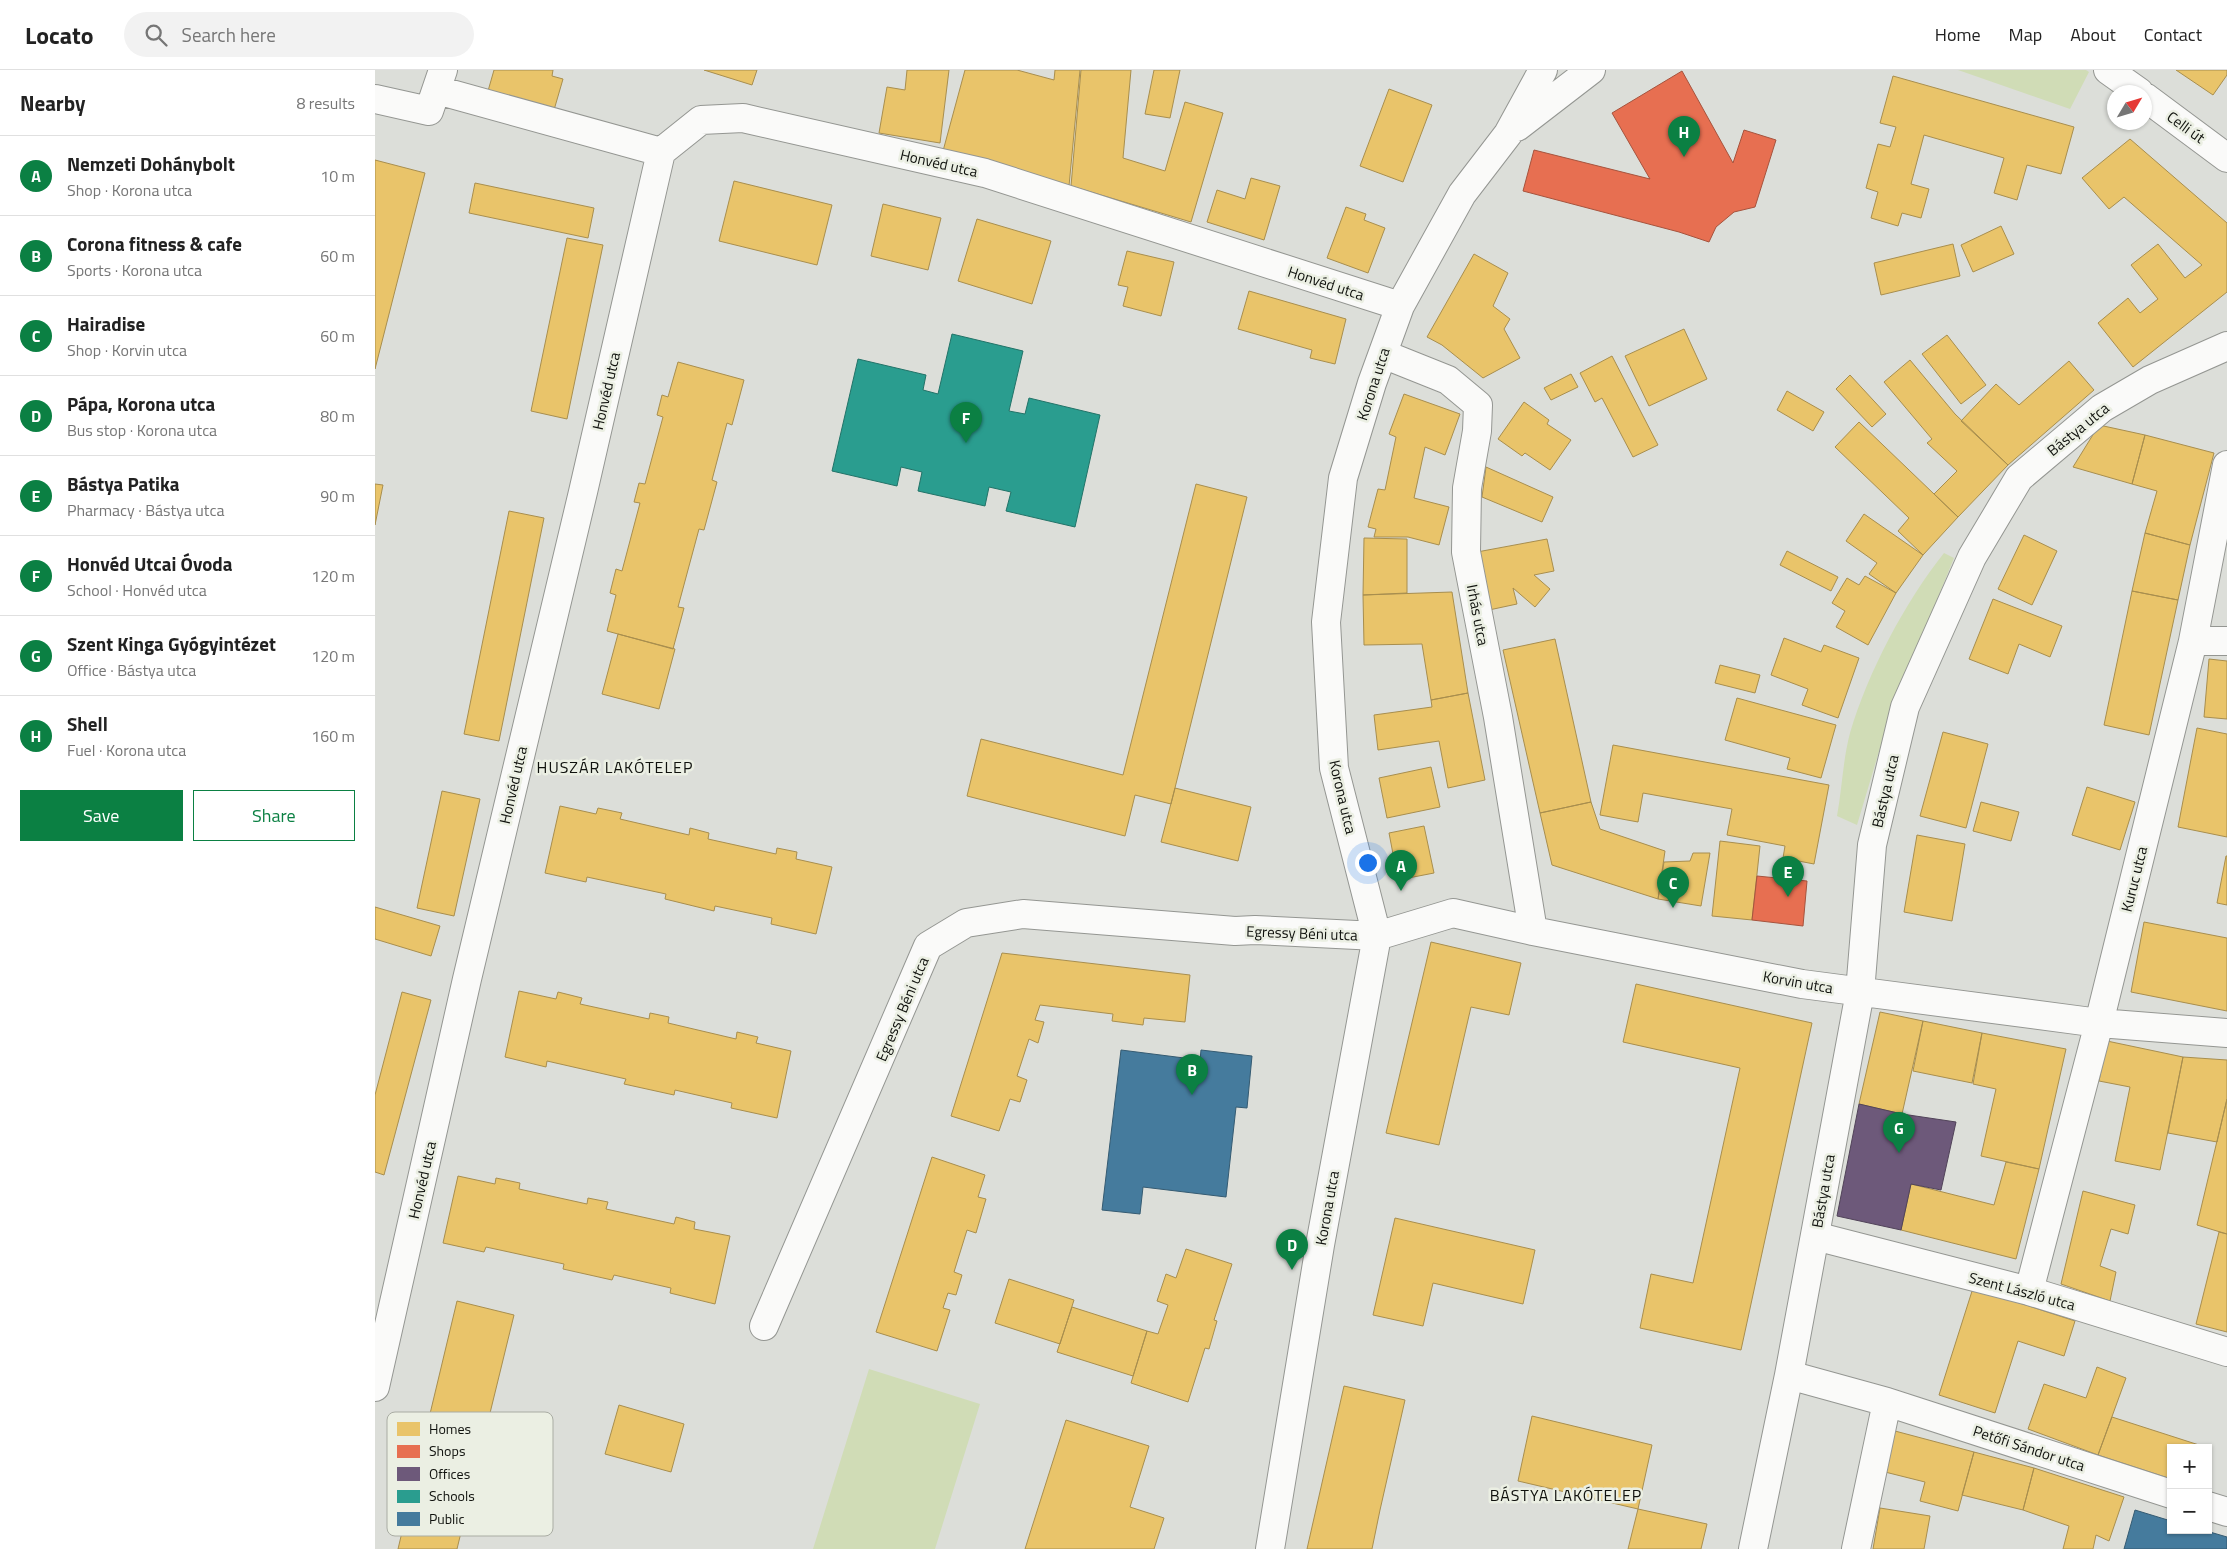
<!DOCTYPE html>
<meta charset="utf-8">
<style>
body{margin:0;font-family:"Titillium Web",sans-serif;background:#f2f2f2;color:#222}
.controls{position:absolute;right:15px;bottom:15px;display:grid;overflow:hidden;border-radius:0px;box-shadow:0 1px 4px #0004}
.controls button{width:45px;height:45px;display:grid;place-items:center;padding:0;border:0;border-bottom:1px solid #e0e0e0;background:#fff;color:#222;font:25px sans-serif}
.compass{position:absolute;left:1732px;top:15px;width:45px;height:45px;border-radius:50%;background:#fff;box-shadow:0 1px 4px #0004;rotate:52deg}
.you{position:absolute;left:992px;top:792px;width:18px;height:18px;margin:-12px;border:4px solid #fff;border-radius:50%;background:#1a73e8;box-shadow:0 0 0 8px #1a73e833}
.badge{display:grid;place-items:center;width:32px;height:32px;border-radius:50%;background:#0b8043;color:#fff;font-size:16px;font-weight:700}
.pin{position:absolute;translate:-50% -41px;filter:drop-shadow(0 1px 2px #0008)}
.pin::after{content:'';position:absolute;top:26px;width:18px;height:15px;background:inherit;clip-path:polygon(0 0,100% 0,50% 100%)}
.list{margin:0;padding:0;list-style:none}
h2{display:flex;justify-content:space-between;align-items:center;height:65px;margin:0;padding:0 20px;font-size:21px}
h2 small{font-size:16px;font-weight:400;color:#767676}
.list li{display:grid;grid-template-columns:32px 1fr auto;gap:15px;align-items:center;box-sizing:border-box;height:80px;padding:0 20px;border-top:1px solid #e0e0e0}
.list b{display:block;font-size:19px;white-space:nowrap}
.list p{margin:0;font-size:16px;white-space:nowrap;color:#767676}
.list em{font-size:16px;font-style:normal;color:#767676}
.actions{display:flex;gap:10px;padding:15px 20px}
.actions a{flex:1;padding:11px 0;border:1px solid #0b8043;border-radius:0px;text-align:center;font-size:18px;color:#0b8043}
.actions .main{background:#0b8043;color:#fff}
.icon{flex:none;width:28px;height:28px;fill:none;stroke:currentColor;stroke-width:2;stroke-linecap:round;stroke-linejoin:round}
.map{position:relative;flex:none;width:1852px;height:1479px;overflow:hidden}
header{display:flex;align-items:center;gap:30px;box-sizing:border-box;height:70px;padding:0 25px;background:#fff;border-bottom:1px solid #e0e0e0}
header strong{font-size:24px}
nav{display:flex;gap:28px;margin-inline-start:auto;font-size:18px}
.search{width:350px;height:45px;background:#f2f2f2;display:flex;align-items:center;gap:12px;box-sizing:border-box;padding:0 18px;border-radius:28px;color:#767676;font-size:19px}
main{display:flex}
aside{flex:1;background:#fff}
.map>svg:first-child{display:block}
.green{fill:#d0dcb6}
.homes{fill:#e9c46a;stroke:#a88e4e}
.shops{fill:#e76f51;stroke:#a6533d}
.offices{fill:#6d597a;stroke:#514359}
.schools{fill:#2a9d8f;stroke:#227368}
.public{fill:#457b9d;stroke:#355b72}
.lines{fill:none;stroke-linecap:round;stroke-linejoin:round}
.minor-casing{stroke:#949692;stroke-width:30}
.minor{stroke:#fafaf9;stroke-width:28}
.labels{text-anchor:middle;dominant-baseline:central;stroke-width:5;stroke-linejoin:round;paint-order:stroke}
.street-label{font-size:15px;fill:#0f110d;stroke:#ebefe3}
.neighbourhood-label{font-size:16px;letter-spacing:1px;fill:#0f110d;stroke:#ebefe3}
.key{fill:#ebefe3;stroke:#a9aca3;stroke-width:1}
.key-label{font-size:14px;fill:#0f110d}
</style>
<header>
<strong>Locato</strong>
<div class="search"><svg class="icon" aria-label="search" viewBox="0 0 24 24"><circle cx="10" cy="10" r="6"/><path d="M15 15l6 6"/></svg>Search here</div>
<nav><a>Home</a><a>Map</a><a>About</a><a>Contact</a></nav>
</header>
<main>
<aside>
<h2>Nearby<small>8 results</small></h2>
<ul class="list">
<li><span class="badge">A</span><div><b>Nemzeti Dohánybolt</b><p>Shop · Korona utca</p></div><em>10 m</em></li>
<li><span class="badge">B</span><div><b>Corona fitness &amp; cafe</b><p>Sports · Korona utca</p></div><em>60 m</em></li>
<li><span class="badge">C</span><div><b>Hairadise</b><p>Shop · Korvin utca</p></div><em>60 m</em></li>
<li><span class="badge">D</span><div><b>Pápa, Korona utca</b><p>Bus stop · Korona utca</p></div><em>80 m</em></li>
<li><span class="badge">E</span><div><b>Bástya Patika</b><p>Pharmacy · Bástya utca</p></div><em>90 m</em></li>
<li><span class="badge">F</span><div><b>Honvéd Utcai Óvoda</b><p>School · Honvéd utca</p></div><em>120 m</em></li>
<li><span class="badge">G</span><div><b>Szent Kinga Gyógyintézet</b><p>Office · Bástya utca</p></div><em>120 m</em></li>
<li><span class="badge">H</span><div><b>Shell</b><p>Fuel · Korona utca</p></div><em>160 m</em></li>
</ul>
<div class="actions"><a class="main">Save</a><a>Share</a></div>
</aside>
<div class="map">
<svg width="1852" height="1479" viewBox="0 0 1852 1479">
<rect width="100%" height="100%" fill="#dcded9"/>
<path class="green" d="M 1583,0 L 1711,0 L 1714,2 L 1695,39 Z
M 1569,483 L 1579,488 L 1514,648 L 1482,755 L 1462,746 C 1467,719 1468,689 1475,663 C 1493,602 1530,532 1569,483 Z
M 494,1299 L 605,1334 L 560,1479 L 438,1479 Z"/>
<path class="homes" d="M 119,0 L 178,0 L 177,6 L 188,9 L 179,40 L 113,21 Z
M 329,0 L 382,0 L 377,15 Z
M 532,0 L 574,0 L 565,73 L 504,63 L 512,17 L 530,20 Z
M 590,0 L 642,0 L 679,10 L 680,0 L 705,0 L 694,116 L 568,81 Z
M 706,0 L 756,0 L 748,88 L 790,101 L 810,32 L 848,43 L 816,152 L 696,116 Z
M 779,0 L 805,0 L 795,48 L 770,44 Z
M 1801,0 L 1852,0 L 1852,5 L 1838,25 Z
M 1518,6 L 1699,57 L 1686,104 L 1652,95 L 1642,130 L 1619,123 L 1629,88 L 1549,65 L 1536,114 L 1554,119 L 1546,148 L 1527,143 L 1523,156 L 1496,148 L 1503,122 L 1491,118 L 1503,74 L 1515,77 L 1521,57 L 1505,53 Z
M 1014,19 L 1057,35 L 1028,112 L 985,96 Z
M 1755,69 L 1852,153 L 1852,222 L 1758,297 L 1723,253 L 1753,228 L 1765,243 L 1783,229 L 1756,195 L 1783,174 L 1810,208 L 1827,195 L 1749,127 L 1734,139 L 1707,108 Z
M 0,90 L 50,103 L 0,299 Z
M 876,108 L 905,116 L 889,170 L 832,152 L 842,120 L 870,129 Z
M 359,111 L 457,135 L 442,195 L 344,171 Z
M 100,113 L 219,138 L 213,168 L 94,143 Z
M 508,134 L 566,148 L 553,200 L 496,186 Z
M 971,137 L 991,144 L 989,150 L 1010,158 L 993,203 L 952,188 Z
M 602,149 L 676,171 L 657,234 L 583,211 Z
M 1626,156 L 1639,184 L 1598,202 L 1586,175 Z
M 192,168 L 228,175 L 192,349 L 156,341 Z
M 1578,174 L 1585,206 L 1506,225 L 1499,193 Z
M 752,181 L 799,192 L 786,246 L 748,236 L 753,217 L 743,215 Z
M 1099,184 L 1133,203 L 1118,236 L 1135,249 L 1129,259 L 1145,288 L 1108,308 L 1067,275 L 1052,267 Z
M 874,221 L 971,249 L 960,294 L 935,288 L 937,280 L 863,259 Z
M 1309,259 L 1332,309 L 1274,336 L 1250,286 Z
M 1572,265 L 1611,315 L 1586,334 L 1547,284 Z
M 1237,286 L 1283,375 L 1258,387 L 1227,328 L 1220,332 L 1205,303 Z
M 1535,290 L 1580,344 L 1633,395 L 1583,447 L 1559,424 L 1582,401 L 1552,373 L 1557,369 L 1509,312 Z
M 1694,291 L 1719,320 L 1633,395 L 1586,351 L 1621,314 L 1644,335 Z
M 303,292 L 369,310 L 357,355 L 352,353 L 337,410 L 342,412 L 329,460 L 324,459 L 303,537 L 309,538 L 298,579 L 232,561 L 241,525 L 235,523 L 241,499 L 247,501 L 265,433 L 259,432 L 264,413 L 270,414 L 288,347 L 282,345 L 287,325 L 293,327 Z
M 1196,304 L 1203,317 L 1176,330 L 1169,318 Z
M 1475,305 L 1511,344 L 1497,357 L 1461,319 Z
M 1412,321 L 1449,342 L 1438,361 L 1402,340 Z
M 1029,324 L 1085,344 L 1070,385 L 1050,377 L 1039,428 L 1074,437 L 1064,475 L 1033,467 L 999,467 L 1001,459 L 993,457 L 1003,419 L 1010,420 L 1021,367 L 1014,364 Z
M 1149,332 L 1174,350 L 1172,354 L 1196,370 L 1175,400 L 1150,383 L 1147,386 L 1123,369 Z
M 1484,352 L 1583,447 L 1548,485 L 1523,461 L 1534,448 L 1460,377 Z
M 1724,355 L 1770,365 L 1757,414 L 1698,397 Z
M 1770,365 L 1839,383 L 1815,475 L 1770,463 L 1782,421 L 1757,414 Z
M 1111,397 L 1178,427 L 1167,452 L 1107,427 Z
M 0,414 L 8,415 L 0,455 Z
M 821,414 L 872,427 L 796,734 L 760,725 L 750,766 L 592,726 L 606,669 L 748,705 Z
M 134,441 L 169,448 L 124,671 L 89,664 Z
M 1489,444 L 1548,485 L 1521,523 L 1494,504 L 1502,493 L 1471,471 Z
M 1770,463 L 1815,475 L 1803,530 L 1757,521 Z
M 1649,465 L 1682,481 L 1657,535 L 1623,519 Z
M 989,468 L 1032,469 L 1032,523 L 988,525 Z
M 1172,469 L 1179,501 L 1159,505 L 1175,519 L 1160,537 L 1138,518 L 1142,534 L 1114,540 L 1102,482 Z
M 1412,481 L 1463,507 L 1456,521 L 1405,495 Z
M 1490,506 L 1521,523 L 1493,575 L 1461,557 L 1470,541 L 1457,533 L 1472,508 L 1484,515 Z
M 1757,521 L 1803,530 L 1774,665 L 1729,655 Z
M 1077,522 L 1093,623 L 1056,630 L 1047,574 L 989,575 L 988,525 Z
M 1618,529 L 1687,556 L 1675,587 L 1644,574 L 1633,604 L 1594,589 Z
M 243,564 L 300,579 L 284,639 L 227,624 Z
M 1409,568 L 1446,582 L 1449,575 L 1484,588 L 1463,648 L 1427,635 L 1433,619 L 1396,605 Z
M 1180,569 L 1216,732 L 1165,743 L 1128,580 Z
M 1834,589 L 1852,591 L 1852,649 L 1829,647 Z
M 1345,595 L 1385,605 L 1380,623 L 1340,613 Z
M 1093,623 L 1110,710 L 1073,718 L 1064,671 L 1003,680 L 999,645 L 1057,637 L 1056,630 Z
M 1362,628 L 1461,655 L 1446,708 L 1412,699 L 1415,688 L 1350,670 Z
M 1822,658 L 1852,664 L 1852,767 L 1803,757 Z
M 1568,662 L 1613,674 L 1591,758 L 1545,746 Z
M 1238,675 L 1454,715 L 1439,794 L 1408,788 L 1410,776 L 1352,765 L 1357,739 L 1268,723 L 1263,752 L 1225,745 Z
M 1056,697 L 1065,737 L 1012,748 L 1004,708 Z
M 1712,717 L 1760,732 L 1745,780 L 1697,765 Z
M 800,718 L 876,737 L 863,791 L 786,772 Z
M 67,721 L 105,729 L 79,846 L 42,838 Z
M 1216,732 L 1225,759 L 1290,781 L 1283,829 L 1177,795 L 1165,743 Z
M 1606,732 L 1644,742 L 1636,771 L 1598,761 Z
M 185,736 L 221,744 L 223,738 L 247,743 L 245,749 L 314,765 L 315,758 L 334,763 L 333,769 L 401,784 L 402,778 L 422,782 L 421,789 L 457,797 L 441,864 L 396,854 L 397,848 L 340,836 L 339,841 L 290,829 L 291,824 L 212,807 L 211,812 L 170,803 Z
M 1049,756 L 1059,803 L 1023,810 L 1014,763 Z
M 1542,765 L 1590,774 L 1577,851 L 1529,842 Z
M 1345,771 L 1385,776 L 1377,850 L 1337,846 Z
M 1318,783 L 1335,783 L 1326,836 L 1283,829 L 1289,792 L 1315,791 Z
M 1851,786 L 1852,786 L 1852,835 L 1842,833 Z
M 0,837 L 65,856 L 56,886 L 0,869 Z
M 1769,852 L 1852,868 L 1852,941 L 1756,922 Z
M 1056,872 L 1146,893 L 1134,945 L 1096,937 L 1064,1075 L 1011,1063 Z
M 627,883 L 815,905 L 810,952 L 769,948 L 768,955 L 737,951 L 738,944 L 665,935 L 660,950 L 669,952 L 663,973 L 654,969 L 642,1006 L 652,1010 L 645,1032 L 635,1029 L 624,1061 L 576,1046 Z
M 1261,914 L 1437,953 L 1366,1280 L 1265,1258 L 1276,1204 L 1318,1213 L 1365,998 L 1248,972 Z
M 144,921 L 181,929 L 183,922 L 207,928 L 205,934 L 274,949 L 275,943 L 294,947 L 293,953 L 361,969 L 362,962 L 383,967 L 381,973 L 416,981 L 402,1048 L 356,1038 L 357,1033 L 300,1020 L 299,1025 L 249,1014 L 251,1009 L 172,991 L 171,997 L 130,987 Z
M 27,922 L 56,930 L 9,1105 L 0,1102 L 0,1025 Z
M 1505,942 L 1548,951 L 1527,1044 L 1484,1034 Z
M 1548,951 L 1607,963 L 1597,1013 L 1538,1001 Z
M 1607,963 L 1691,979 L 1664,1099 L 1606,1086 L 1621,1019 L 1598,1014 Z
M 1732,971 L 1808,987 L 1785,1100 L 1740,1091 L 1755,1017 L 1724,1011 Z
M 1808,987 L 1852,990 L 1852,1029 L 1842,1072 L 1793,1063 Z
M 1852,1029 L 1852,1164 L 1822,1155 Z
M 557,1087 L 610,1105 L 603,1127 L 611,1129 L 601,1163 L 592,1160 L 579,1202 L 587,1205 L 581,1225 L 573,1223 L 568,1238 L 575,1240 L 562,1281 L 501,1262 Z
M 1631,1092 L 1664,1099 L 1641,1189 L 1526,1160 L 1536,1114 L 1619,1135 Z
M 83,1106 L 120,1114 L 121,1108 L 145,1113 L 144,1119 L 212,1134 L 213,1128 L 233,1132 L 231,1139 L 299,1154 L 301,1147 L 320,1152 L 319,1159 L 355,1166 L 340,1234 L 295,1223 L 296,1218 L 239,1205 L 237,1210 L 188,1199 L 189,1194 L 111,1177 L 109,1182 L 68,1173 Z
M 1708,1121 L 1760,1135 L 1753,1164 L 1736,1159 L 1725,1196 L 1741,1202 L 1735,1231 L 1686,1214 Z
M 1020,1148 L 1160,1180 L 1148,1234 L 1058,1213 L 1048,1256 L 998,1245 Z
M 1844,1162 L 1852,1164 L 1852,1262 L 1821,1254 Z
M 811,1179 L 857,1194 L 839,1250 L 842,1251 L 834,1279 L 830,1278 L 813,1332 L 756,1313 L 772,1261 L 783,1264 L 793,1235 L 782,1231 L 791,1204 L 801,1208 Z
M 634,1209 L 699,1230 L 685,1274 L 620,1253 Z
M 1598,1218 L 1700,1251 L 1689,1286 L 1643,1271 L 1620,1343 L 1564,1325 Z
M 82,1231 L 139,1245 L 105,1384 L 38,1368 L 44,1345 L 54,1348 Z
M 697,1237 L 772,1261 L 758,1306 L 682,1282 Z
M 1722,1297 L 1751,1308 L 1723,1385 L 1653,1359 L 1669,1314 L 1711,1328 Z
M 969,1316 L 1030,1330 L 1005,1440 L 997,1479 L 932,1479 Z
M 244,1335 L 309,1354 L 296,1402 L 230,1384 Z
M 1157,1346 L 1277,1375 L 1263,1439 L 1143,1411 Z
M 1737,1347 L 1824,1375 L 1823,1378 L 1796,1378 L 1796,1409 L 1723,1385 Z
M 691,1350 L 774,1376 L 755,1437 L 789,1448 L 779,1479 L 650,1479 Z
M 1520,1361 L 1599,1382 L 1583,1441 L 1545,1431 L 1550,1412 L 1510,1402 Z
M 49,1370 L 105,1384 L 82,1479 L 23,1479 Z
M 1599,1382 L 1659,1398 L 1648,1440 L 1587,1425 Z
M 1659,1398 L 1749,1427 L 1734,1471 L 1721,1465 L 1718,1479 L 1688,1479 L 1694,1456 L 1648,1440 Z
M 1505,1438 L 1555,1446 L 1549,1479 L 1498,1479 Z
M 1263,1439 L 1332,1454 L 1326,1479 L 1253,1479 Z"/>
<path class="shops" d="M 1307,1 L 1358,93 L 1369,60 L 1401,70 L 1380,137 L 1359,142 L 1341,157 L 1334,172 L 1304,162 L 1148,121 L 1159,80 L 1275,109 L 1237,43 Z
M 1382,806 L 1432,811 L 1428,856 L 1377,850 Z"/>
<path class="offices" d="M 1484,1034 L 1527,1044 L 1581,1052 L 1566,1120 L 1536,1114 L 1526,1160 L 1462,1146 Z"/>
<path class="schools" d="M 577,264 L 648,281 L 634,341 L 650,344 L 654,328 L 725,345 L 700,457 L 631,441 L 636,422 L 614,417 L 610,436 L 543,421 L 547,402 L 526,397 L 522,416 L 457,401 L 483,289 L 551,305 L 548,320 L 563,324 Z"/>
<path class="public" d="M 746,980 L 825,990 L 826,980 L 877,986 L 872,1038 L 861,1037 L 851,1127 L 768,1117 L 765,1144 L 727,1140 Z
M 1760,1440 L 1796,1451 L 1796,1460 L 1828,1460 L 1852,1467 L 1852,1479 L 1749,1479 Z"/>
<g class="lines">
<defs>
<path id="minor" d="M 1733,0 L 1764,22
M 62,20 L 286,82
M 1770,27 L 1852,88
M 0,29 L 54,41 L 68,0
M 1142,57 L 1216,0
M 1008,284 L 1073,310 L 1103,335 L 1102,361 L 1092,418 L 1091,482 L 1123,647 L 1158,861
M 1818,571 L 1852,571
M 1440,1166 L 1654,1221 L 1852,1282
M 1654,1221 L 1724,953 L 1818,571 L 1852,395
M 389,1256 L 553,876 L 591,853 L 648,844 L 860,861 L 880,860 L 1002,866 L 1078,843 L 1158,861 L 1427,914 L 1724,953 L 1852,963
M 1414,1305 L 1512,1332 L 1481,1479
M 0,1317 L 92,909 L 208,422 L 286,82 L 326,50 L 368,48 L 610,103 L 1025,236
M 1512,1332 L 1796,1424
M 1833,1436 L 1852,1442
M 895,1479 L 945,1175 L 1002,866 L 959,698 L 951,552 L 968,408 L 997,313 L 1025,236 L 1087,124 L 1133,64 L 1168,0
M 1378,1479 L 1414,1305 L 1485,922 L 1497,775 L 1530,637 L 1597,487 L 1644,408 L 1727,338 L 1775,310 L 1852,276"/>
</defs>
<use href="#minor" class="minor-casing"/>
<use href="#minor" class="minor"/>
</g>
<g class="labels">
<g class="street-label">
<text transform="translate(1811 57) rotate(36)">Celli út</text>
<text transform="translate(564 93) rotate(13)">Honvéd utca</text>
<text transform="translate(951 213) rotate(18)">Honvéd utca</text>
<text transform="translate(998 314) rotate(-72)">Korona utca</text>
<text transform="translate(231 321) rotate(-77)">Honvéd utca</text>
<text transform="translate(1703 359) rotate(-39)">Bástya utca</text>
<text transform="translate(1103 545) rotate(79)">Irhás utca</text>
<text transform="translate(138 715) rotate(-77)">Honvéd utca</text>
<text transform="translate(1510 721) rotate(-77)">Bástya utca</text>
<text transform="translate(968 727) rotate(77)">Korona utca</text>
<text transform="translate(1759 809) rotate(-76)">Kuruc utca</text>
<text transform="translate(927 863) rotate(2)">Egressy Béni utca</text>
<text transform="translate(1423 912) rotate(10)">Korvin utca</text>
<text transform="translate(527 939) rotate(-67)">Egressy Béni utca</text>
<text transform="translate(47 1110) rotate(-77)">Honvéd utca</text>
<text transform="translate(1448 1121) rotate(-80)">Bástya utca</text>
<text transform="translate(952 1138) rotate(-80)">Korona utca</text>
<text transform="translate(1647 1221) rotate(15)">Szent László utca</text>
<text transform="translate(1654 1378) rotate(18)">Petőfi Sándor utca</text>
</g>
<g class="neighbourhood-label">
<text x="240" y="697">HUSZÁR LAKÓTELEP</text>
<text x="1191" y="1425">BÁSTYA LAKÓTELEP</text>
</g>
</g>
<rect x="12" y="1342" width="166" height="124" rx="8" class="key"/>
<rect x="22" y="1352" width="23" height="14" fill="#e9c46a"/>
<rect x="22" y="1375" width="23" height="13" fill="#e76f51"/>
<rect x="22" y="1397" width="23" height="14" fill="#6d597a"/>
<rect x="22" y="1420" width="23" height="13" fill="#2a9d8f"/>
<rect x="22" y="1442" width="23" height="14" fill="#457b9d"/>
<g class="key-label">
<text x="54" y="1364">Homes</text>
<text x="54" y="1386">Shops</text>
<text x="54" y="1409">Offices</text>
<text x="54" y="1431">Schools</text>
<text x="54" y="1454">Public</text>
</g>
</svg>
<div class="controls">
<button>+</button>
<button>−</button>
</div>
<svg class="compass" viewBox="-18 -18 36 36"><path d="M0-13l5 13h-10z" fill="#e53935"/><path d="M0 13l5-13h-10z" fill="#767676"/></svg>
<div class="you"></div>
<div class="pin badge" style="left:1026px;top:821px">A</div>
<div class="pin badge" style="left:817px;top:1025px">B</div>
<div class="pin badge" style="left:1298px;top:838px">C</div>
<div class="pin badge" style="left:917px;top:1200px">D</div>
<div class="pin badge" style="left:1413px;top:827px">E</div>
<div class="pin badge" style="left:591px;top:373px">F</div>
<div class="pin badge" style="left:1524px;top:1083px">G</div>
<div class="pin badge" style="left:1309px;top:87px">H</div>
</div>
</main>
